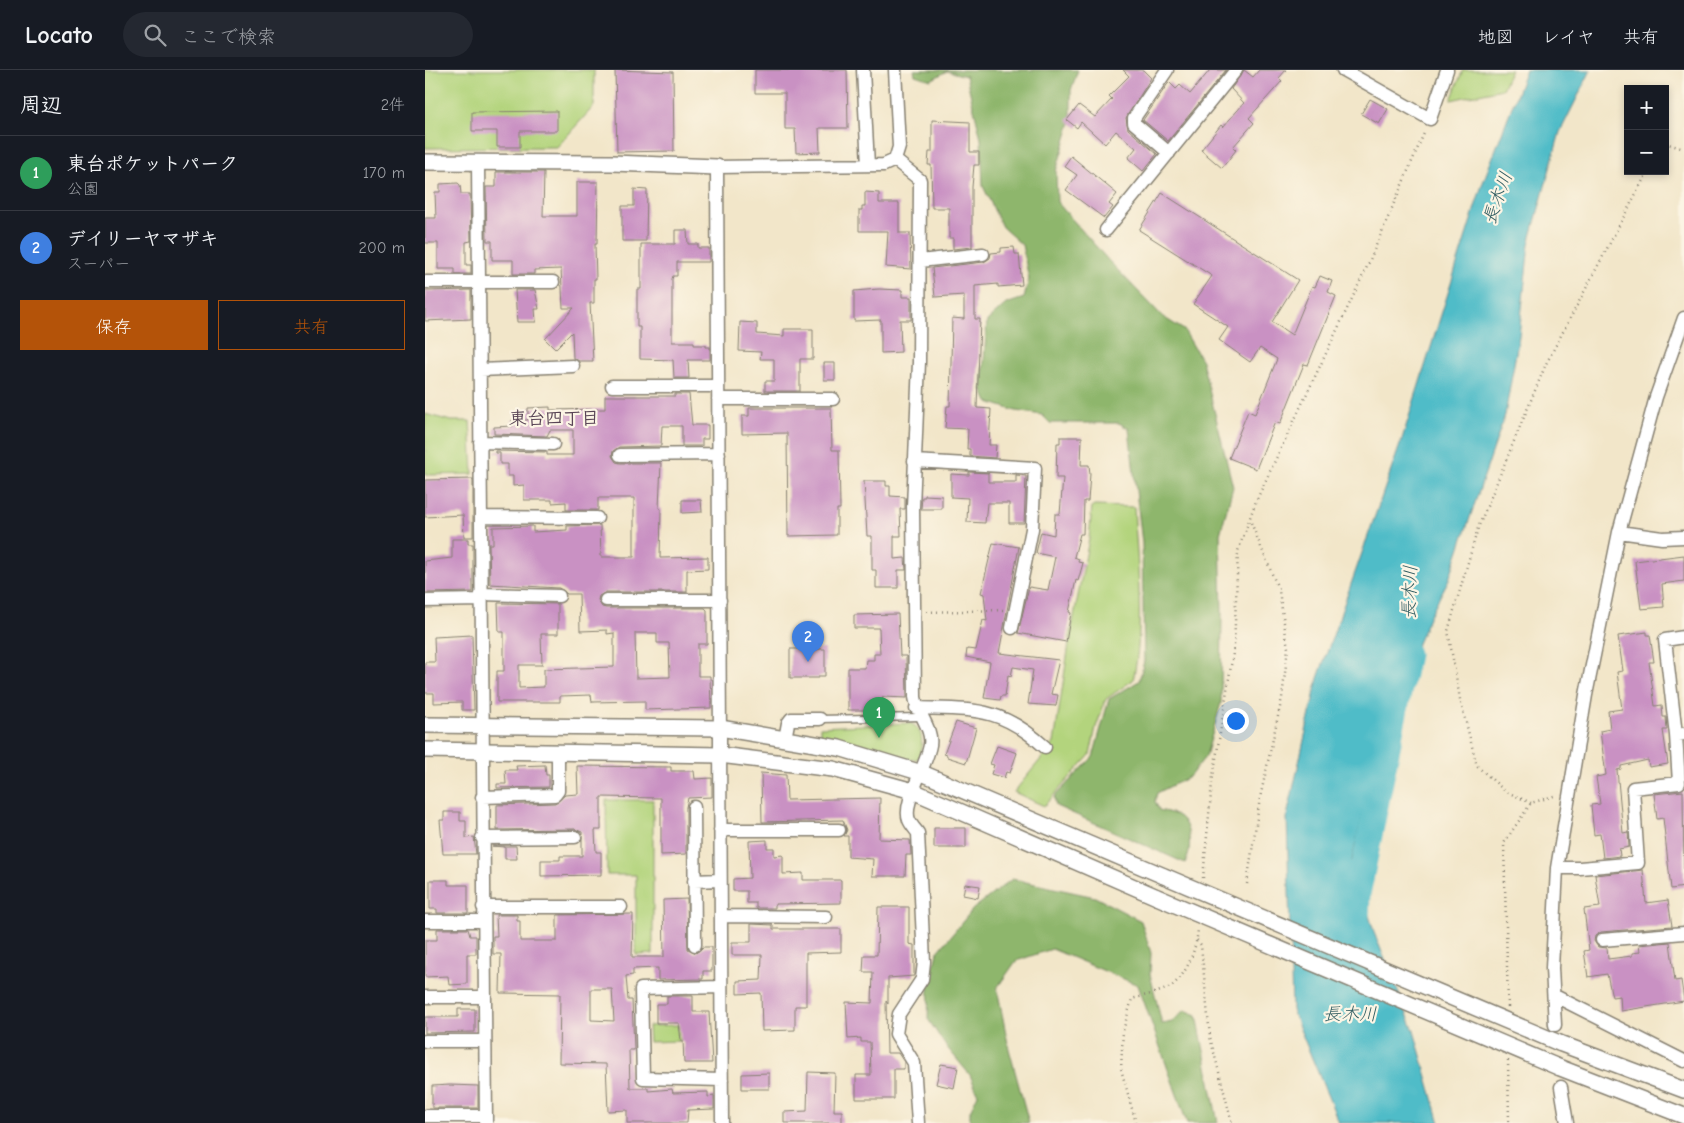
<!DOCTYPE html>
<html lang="ja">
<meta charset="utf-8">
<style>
body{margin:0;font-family:"Comic Neue","Klee One",sans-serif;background:#242831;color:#f1f3f6}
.controls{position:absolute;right:15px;top:15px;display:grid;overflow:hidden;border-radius:0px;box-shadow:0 2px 8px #0003}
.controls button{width:45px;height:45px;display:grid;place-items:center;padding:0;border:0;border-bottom:1px solid #363941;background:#171b24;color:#f1f3f6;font:25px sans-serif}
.you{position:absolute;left:810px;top:650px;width:18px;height:18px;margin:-12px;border:4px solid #fff;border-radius:50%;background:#1a73e8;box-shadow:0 0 0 8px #1a73e833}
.badge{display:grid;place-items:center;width:32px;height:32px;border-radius:50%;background:#b45309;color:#fff;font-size:16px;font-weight:700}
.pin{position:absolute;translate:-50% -41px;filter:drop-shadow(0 1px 2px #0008)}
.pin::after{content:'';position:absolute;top:26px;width:18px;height:15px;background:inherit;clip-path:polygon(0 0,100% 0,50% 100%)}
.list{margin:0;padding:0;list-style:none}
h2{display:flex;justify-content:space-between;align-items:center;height:65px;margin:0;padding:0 20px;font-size:21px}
h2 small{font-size:16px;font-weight:400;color:#9ea1a6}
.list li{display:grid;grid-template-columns:32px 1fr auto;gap:15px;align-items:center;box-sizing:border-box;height:75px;padding:0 20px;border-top:1px solid #363941}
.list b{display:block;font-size:19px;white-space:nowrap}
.list p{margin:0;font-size:16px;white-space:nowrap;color:#9ea1a6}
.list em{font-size:16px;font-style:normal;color:#9ea1a6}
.actions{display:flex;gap:10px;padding:15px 20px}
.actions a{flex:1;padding:11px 0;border:1px solid #b45309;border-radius:0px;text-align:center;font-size:18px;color:#b45309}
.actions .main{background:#b45309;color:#fff}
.icon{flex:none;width:28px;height:28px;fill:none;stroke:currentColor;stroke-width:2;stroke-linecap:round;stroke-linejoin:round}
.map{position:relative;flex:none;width:1259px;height:1053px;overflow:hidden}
header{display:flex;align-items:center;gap:30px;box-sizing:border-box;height:70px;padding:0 25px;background:#171b24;border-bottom:1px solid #363941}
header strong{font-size:24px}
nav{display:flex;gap:28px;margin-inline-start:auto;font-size:18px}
.search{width:350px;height:45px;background:#242831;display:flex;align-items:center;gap:12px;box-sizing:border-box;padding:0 18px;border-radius:28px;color:#9ea1a6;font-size:19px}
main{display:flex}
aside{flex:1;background:#171b24}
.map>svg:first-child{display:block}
.green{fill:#b3d47d;stroke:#68784c}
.forest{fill:#8eb66c;stroke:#556944}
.water{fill:#4fbcc8;stroke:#366c72}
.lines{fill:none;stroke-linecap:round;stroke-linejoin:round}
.river{stroke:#4fbcc8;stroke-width:25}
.building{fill:#c991c3;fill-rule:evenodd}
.service-casing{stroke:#878172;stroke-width:9}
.minor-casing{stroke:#878172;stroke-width:15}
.tertiary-casing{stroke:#878172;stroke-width:18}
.path{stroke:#878172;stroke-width:2.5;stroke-dasharray:1 4;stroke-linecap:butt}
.service{stroke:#fff;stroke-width:6}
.minor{stroke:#fff;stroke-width:12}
.tertiary{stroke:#fff;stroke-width:15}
.tertiary-bridge-casing{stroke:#878172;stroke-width:18;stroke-linecap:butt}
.tertiary-bridge{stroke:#fff;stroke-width:15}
.labels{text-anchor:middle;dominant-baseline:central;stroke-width:4.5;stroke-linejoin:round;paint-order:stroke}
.water-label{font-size:18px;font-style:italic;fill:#305c61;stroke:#fcf5e5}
.neighbourhood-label{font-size:18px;font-weight:bold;fill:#594556;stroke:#fcf5e5}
</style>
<header>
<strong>Locato</strong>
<div class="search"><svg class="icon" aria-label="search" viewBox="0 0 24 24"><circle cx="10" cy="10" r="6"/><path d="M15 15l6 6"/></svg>ここで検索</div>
<nav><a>地図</a><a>レイヤ</a><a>共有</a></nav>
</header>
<main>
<aside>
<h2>周辺<small>2件</small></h2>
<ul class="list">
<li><span class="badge" style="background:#2e9e5b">1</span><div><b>東台ポケットパーク</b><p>公園</p></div><em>170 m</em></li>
<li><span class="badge" style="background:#3f7fe0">2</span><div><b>デイリーヤマザキ</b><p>スーパー</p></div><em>200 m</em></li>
</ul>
<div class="actions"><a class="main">保存</a><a>共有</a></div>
</aside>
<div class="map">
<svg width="1259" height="1053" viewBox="0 0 1259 1053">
<rect width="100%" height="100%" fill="#fcf5e5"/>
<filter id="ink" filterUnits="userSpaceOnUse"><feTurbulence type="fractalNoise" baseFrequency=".02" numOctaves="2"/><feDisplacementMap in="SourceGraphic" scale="10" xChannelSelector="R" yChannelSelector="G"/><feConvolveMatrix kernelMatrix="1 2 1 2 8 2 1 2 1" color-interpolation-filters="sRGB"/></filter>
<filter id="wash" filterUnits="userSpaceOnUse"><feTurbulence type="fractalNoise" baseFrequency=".0096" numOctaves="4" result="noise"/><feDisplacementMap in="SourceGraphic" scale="20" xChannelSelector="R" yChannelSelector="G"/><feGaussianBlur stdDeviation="1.12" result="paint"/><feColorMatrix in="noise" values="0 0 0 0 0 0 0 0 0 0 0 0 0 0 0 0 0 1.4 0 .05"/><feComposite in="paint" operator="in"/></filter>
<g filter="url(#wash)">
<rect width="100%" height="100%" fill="#f2e6c9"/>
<path class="green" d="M 0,0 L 169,0 L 169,36 L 132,77 L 0,78 Z
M 1038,0 L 1086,0 L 1077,19 L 1026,30 Z
M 0,344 L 26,351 L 45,351 L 48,404 L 0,405 Z
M 667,436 L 709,437 C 712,490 720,558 708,610 L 681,629 L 671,657 L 665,685 L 619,736 L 589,722 L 629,673 L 645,567 L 664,469 Z
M 484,653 C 500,658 498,675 493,689 L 484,690 L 395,664 L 395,657 Z
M 181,730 L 228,730 L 228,884 L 211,885 L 211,805 L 182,805 Z
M 253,955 L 254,971 L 224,972 L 223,956 Z"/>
<path class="forest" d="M 489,0 L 653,0 L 646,20 L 646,52 L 631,101 L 632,132 L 683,190 L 738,247 L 759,260 L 777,291 L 808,417 L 795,464 L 797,543 L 796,633 L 781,686 L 764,707 L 732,723 L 730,731 L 734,740 C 741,742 751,743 756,748 C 766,757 767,782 760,793 L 631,736 L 629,727 L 668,687 L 684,629 L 714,611 L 719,591 L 717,473 L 704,359 L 694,353 L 625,353 L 617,345 L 591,341 L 563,332 L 557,319 L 562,251 L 581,234 L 599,228 L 604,209 L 597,175 L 577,157 L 558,116 L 556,68 L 541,6 L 522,1 L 506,10 L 490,5 Z
M 587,809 L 670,827 L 716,851 L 726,883 L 725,904 L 737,954 L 747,952 L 760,940 L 772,945 L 793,1053 L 762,1053 L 713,915 L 627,879 L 591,891 L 572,918 L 584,979 L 604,1053 L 545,1053 L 545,1041 L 553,1024 L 545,1005 L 520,975 L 503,949 L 504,915 L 512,883 L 548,839 Z"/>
<path class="water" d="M 1101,0 L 1166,0 L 1135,62 L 1104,174 L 1094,266 L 1080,345 L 1024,509 L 1004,547 L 956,663 L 927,790 L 950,865 L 989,961 L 1015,1053 L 914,1053 L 867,940 L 862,746 L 893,608 L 977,369 L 1057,115 Z"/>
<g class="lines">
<path class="river" d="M 932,846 L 933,824 L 982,584"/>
</g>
<g id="blocks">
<path class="building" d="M 190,0 L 248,2 L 249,81 L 192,82 Z
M 330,0 L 422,0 L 423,58 L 394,58 L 395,82 L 371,83 L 370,59 L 360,59 L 360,23 L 330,23 Z
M 698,0 L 718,0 L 726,8 L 701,48 L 703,59 L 732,84 L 718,101 L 703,88 L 711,78 L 691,61 L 680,74 L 656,52 L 652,58 L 642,50 L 654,35 L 670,47 L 687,29 L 684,26 L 704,6 Z
M 785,0 L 801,0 L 743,71 L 718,50 L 744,12 L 751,19 L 755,15 L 765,24 Z
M 819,0 L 828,7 L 834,0 L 861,0 L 854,8 L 857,11 L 824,48 L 829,53 L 808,77 L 811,80 L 797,98 L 776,80 L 796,55 L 798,57 L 819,33 L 806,19 Z
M 945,29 L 963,39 L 954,54 L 936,44 Z
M 132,41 L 132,61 L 95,61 L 95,77 L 72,77 L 72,61 L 47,61 L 47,42 Z
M 507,50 L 545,52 L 545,82 L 554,82 L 554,95 L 549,95 L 547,117 L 547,177 L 528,179 L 528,168 L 524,168 L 524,138 L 507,138 L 506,95 L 503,95 L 504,82 L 507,82 Z
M 646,86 L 692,124 L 684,134 L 688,137 L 679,148 L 641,120 L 652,105 L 639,96 Z
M 71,102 L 119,102 L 118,146 L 152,146 L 152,112 L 173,112 L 172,174 L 170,174 L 171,209 L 169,209 L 169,233 L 165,233 L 168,291 L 154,291 L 148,288 L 147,262 L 130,279 L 120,269 L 149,238 L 138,238 L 136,199 L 109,200 L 109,204 L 88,204 L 88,190 L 67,190 L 67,171 L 62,171 L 61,117 L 71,117 Z
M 33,113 L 35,115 L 36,124 L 45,124 L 46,171 L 41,172 L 41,195 L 46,195 L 46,204 L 30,204 L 30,199 L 13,199 L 13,173 L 0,173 L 0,148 L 11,148 L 10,122 L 15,122 L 15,114 Z
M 209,119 L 222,120 L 221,171 L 197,171 L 197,136 L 209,136 Z
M 440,122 L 454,123 L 454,133 L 474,133 L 474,163 L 485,163 L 486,199 L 461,197 L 463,161 L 434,161 L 434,140 L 437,140 L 437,136 L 440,136 Z
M 737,123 L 873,210 L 847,252 L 867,265 L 887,216 L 890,217 L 895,206 L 907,211 L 903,222 L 911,226 L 883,295 L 879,294 L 855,354 L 850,352 L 831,399 L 804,388 L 823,341 L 830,344 L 852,289 L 835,278 L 825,292 L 794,270 L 803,257 L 768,234 L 787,206 L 714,160 Z
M 250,160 L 262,160 L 263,174 L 273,174 L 273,178 L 284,178 L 284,192 L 252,192 L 252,206 L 248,206 L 247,209 L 247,272 L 269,272 L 269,275 L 281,275 L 281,277 L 285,277 L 285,290 L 263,290 L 264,308 L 249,308 L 248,290 L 215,289 L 215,257 L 212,257 L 212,219 L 216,219 L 216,174 L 250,174 Z
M 589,177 L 590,184 L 594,184 L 597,215 L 573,217 L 573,214 L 550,216 L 550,249 L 555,249 L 552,338 L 566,339 L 564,375 L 571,375 L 570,388 L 545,386 L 545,379 L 542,379 L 543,359 L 520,358 L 522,336 L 525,336 L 527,248 L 539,249 L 539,225 L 510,227 L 507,198 L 559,192 L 565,188 L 566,183 L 576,182 L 576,178 Z
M 454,219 L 477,220 L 477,227 L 486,227 L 486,250 L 475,250 L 476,282 L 456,283 L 456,250 L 429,251 L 429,221 Z
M 46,220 L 46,249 L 0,251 L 0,221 Z
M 90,220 L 110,220 L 114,239 L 110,239 L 111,252 L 92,252 Z
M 315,252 L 332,253 L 332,264 L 359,266 L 359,259 L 388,259 L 388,289 L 375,289 L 375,321 L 340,321 L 340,311 L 349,311 L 349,289 L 335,289 L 336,282 L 314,281 Z
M 399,293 L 410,293 L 410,310 L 399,310 Z
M 250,324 L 264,324 L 267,355 L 283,355 L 283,369 L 277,369 L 277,376 L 257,376 L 257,356 L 237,356 L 236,376 L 194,377 L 188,381 L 187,386 L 191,392 L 195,393 L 236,393 L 234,438 L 236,439 L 235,488 L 283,487 L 283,499 L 262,500 L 262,522 L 181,522 L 174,526 L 173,530 L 177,537 L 181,538 L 280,538 L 282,540 L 282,574 L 273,574 L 273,606 L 285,606 L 286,638 L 220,640 L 220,631 L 167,632 L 166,625 L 135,626 L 135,632 L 72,632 L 72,601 L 79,601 L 79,562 L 74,562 L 73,533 L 133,534 L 133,564 L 116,564 L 117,595 L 94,595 L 94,618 L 119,617 L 119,599 L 189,597 L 189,563 L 182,564 L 182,560 L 155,561 L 154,524 L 142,524 L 134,518 L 65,514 L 64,474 L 68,474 L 68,457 L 108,456 L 108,462 L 142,460 L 142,456 L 175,455 L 176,487 L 209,487 L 209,428 L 173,428 L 173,440 L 141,440 L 141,432 L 127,433 L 127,430 L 99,430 L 99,415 L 88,416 L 88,406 L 83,406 L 83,394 L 75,394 L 75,383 L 70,383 L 70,381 L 122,382 L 122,385 L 148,385 L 148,360 L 125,360 L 122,366 L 69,364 L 69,357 L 88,356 L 87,350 L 103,350 L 103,338 L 125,337 L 125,340 L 180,339 L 180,326 L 250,326 ZM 210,563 L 232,563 L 232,573 L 244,573 L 245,607 L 211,608 Z
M 324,338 L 406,338 L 407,380 L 414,380 L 415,439 L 412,439 L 412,465 L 363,466 L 362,363 L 317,364 L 317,346 L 324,346 Z
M 635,367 L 657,367 L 656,395 L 664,395 L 665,404 L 663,431 L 659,431 L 658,464 L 655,464 L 649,487 L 654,489 L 653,492 L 658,493 L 653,511 L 651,510 L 644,542 L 646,543 L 641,572 L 593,563 L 604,517 L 623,520 L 630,487 L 611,483 L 616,462 L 629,465 L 630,444 L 635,444 L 638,408 L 631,408 L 632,373 L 635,373 Z
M 544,402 L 563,403 L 563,412 L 591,412 L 591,405 L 601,406 L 599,453 L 584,453 L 584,433 L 562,433 L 560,453 L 542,452 L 543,428 L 526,427 L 526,404 L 544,405 Z
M 48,409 L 48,467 L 39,467 L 38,445 L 0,447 L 0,410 Z
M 439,411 L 461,411 L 461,416 L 465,416 L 465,426 L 480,427 L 480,439 L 475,439 L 476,466 L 469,466 L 469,489 L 480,488 L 481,500 L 473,500 L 473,518 L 451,518 L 451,500 L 447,500 L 447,466 L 442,466 Z
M 500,425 L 517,426 L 517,439 L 496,439 L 497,427 L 500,427 Z
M 257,430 L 276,430 L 277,442 L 257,443 Z
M 27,469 L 43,469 L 43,474 L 48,474 L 48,522 L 0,523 L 0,491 L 27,488 Z
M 568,473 L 594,477 L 574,583 L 634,590 L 626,624 L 633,625 L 631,636 L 603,634 L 608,600 L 588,597 L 586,606 L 583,605 L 580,626 L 576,626 L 575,630 L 559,628 L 565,592 L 541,587 L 542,579 L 551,580 L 558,550 L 562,551 L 559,524 L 556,523 Z
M 1259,485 L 1259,511 L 1237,514 L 1239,537 L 1216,539 L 1210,491 Z
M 473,544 L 475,586 L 481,586 L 482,628 L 458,627 L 457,631 L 453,631 L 453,640 L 423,640 L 423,598 L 440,598 L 441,590 L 449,590 L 449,584 L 455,584 L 454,558 L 429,558 L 429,545 Z
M 1222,562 L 1222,565 L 1225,565 L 1229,592 L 1224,592 L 1230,636 L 1237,635 L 1238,647 L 1241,647 L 1242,660 L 1238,660 L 1243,694 L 1224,697 L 1223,690 L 1196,696 L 1196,699 L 1192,700 L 1198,763 L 1203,762 L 1204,777 L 1194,779 L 1195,786 L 1178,788 L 1175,764 L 1169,765 L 1166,735 L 1175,734 L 1171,707 L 1181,705 L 1175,661 L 1185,659 L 1183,641 L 1197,639 L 1192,602 L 1198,601 L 1193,566 Z
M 47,565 L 49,640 L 37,640 L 37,632 L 9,633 L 9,623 L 0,623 L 0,592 L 10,592 L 9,567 Z
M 365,579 L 400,579 L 400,606 L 394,606 L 394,608 L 365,608 Z
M 531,652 L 551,658 L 541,693 L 522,687 L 522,685 L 519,684 Z
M 572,676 L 592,683 L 585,703 L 581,702 L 579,708 L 566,704 L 569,695 L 565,694 Z
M 120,695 L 121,705 L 124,705 L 124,717 L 72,718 L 72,714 L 81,714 L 80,700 L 92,700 L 91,696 Z
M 152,696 L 246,697 L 246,701 L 269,701 L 270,709 L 287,708 L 287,727 L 263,728 L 261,737 L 261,784 L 236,785 L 236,728 L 176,727 L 176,760 L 170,760 L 171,782 L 176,782 L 176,805 L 116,806 L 116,790 L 135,790 L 135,786 L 157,786 L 157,762 L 150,759 L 72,760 L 72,735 L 130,733 L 140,725 L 153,724 Z
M 336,703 L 361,705 L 362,730 L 455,728 L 454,769 L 485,770 L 486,785 L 481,785 L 480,806 L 447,806 L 448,789 L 423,787 L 423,766 L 419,766 L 422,760 L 418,750 L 337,752 Z
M 1258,721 L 1259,817 L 1246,819 L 1238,748 L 1232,749 L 1229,724 Z
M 19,742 L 35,742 L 35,751 L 41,751 L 41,768 L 49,767 L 51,784 L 18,784 L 15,750 L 19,750 Z
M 509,758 L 541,758 L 541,778 L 509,778 Z
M 342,770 L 342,778 L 349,778 L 349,786 L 358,785 L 358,804 L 378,803 L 378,810 L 416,810 L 416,833 L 350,834 L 350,838 L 331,838 L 331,833 L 322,833 L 322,821 L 308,821 L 308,809 L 325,808 L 324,771 Z
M 67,776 L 91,776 L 92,789 L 80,789 L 80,777 Z
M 1218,800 L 1221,833 L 1243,830 L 1247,856 L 1176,862 L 1170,866 L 1169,871 L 1173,877 L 1182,878 L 1183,889 L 1207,886 L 1207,883 L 1215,882 L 1214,875 L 1245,872 L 1250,911 L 1256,910 L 1259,931 L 1196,941 L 1195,926 L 1187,927 L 1182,904 L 1163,907 L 1159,881 L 1164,880 L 1159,839 L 1175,837 L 1170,805 Z
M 5,810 L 23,810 L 23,815 L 43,815 L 43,843 L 12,843 L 12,839 L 5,839 Z
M 540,814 L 555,816 L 553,828 L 538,825 Z
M 262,829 L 263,879 L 271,883 L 278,877 L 287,877 L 287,901 L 278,901 L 278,909 L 233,910 L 233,898 L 208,899 L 208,905 L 201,906 L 203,930 L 207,930 L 208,954 L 209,980 L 204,980 L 205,1018 L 223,1018 L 223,1021 L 247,1019 L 248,1023 L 283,1022 L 283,1027 L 289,1026 L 289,1039 L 263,1040 L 262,1053 L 202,1053 L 202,1040 L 183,1041 L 181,994 L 134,993 L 135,924 L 75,923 L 76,884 L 68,884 L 68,866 L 72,866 L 71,845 L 92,845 L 92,851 L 95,851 L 95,871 L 132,871 L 132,845 L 208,844 L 207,887 L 239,887 L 238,830 ZM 166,919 L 187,919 L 189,951 L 166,950 Z
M 453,837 L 484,837 L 484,874 L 489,875 L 489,906 L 463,908 L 463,934 L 461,931 L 462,983 L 473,983 L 479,992 L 479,999 L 469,999 L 469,1029 L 431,1029 L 431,1005 L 446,1005 L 445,972 L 436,972 L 436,968 L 423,969 L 421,932 L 447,933 L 448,902 L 438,902 L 439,885 L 452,885 Z
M 326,854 L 348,855 L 348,859 L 416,859 L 416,882 L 381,883 L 381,936 L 370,936 L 370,960 L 337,961 L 336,923 L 312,924 L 312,911 L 336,910 L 337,885 L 307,885 L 307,872 L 326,872 Z
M 12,859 L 43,859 L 45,866 L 51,866 L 51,884 L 42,884 L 42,914 L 24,915 L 23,906 L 0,907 L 0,870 L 12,870 Z
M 242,926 L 268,926 L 268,942 L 284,942 L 287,993 L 259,993 L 258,971 L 256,971 L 254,953 L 231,953 L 231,934 L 242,934 Z
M 33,939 L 50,939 L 50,962 L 0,963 L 0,947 L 33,947 Z
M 516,994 L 533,997 L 529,1018 L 511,1014 Z
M 383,1002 L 410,1003 L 409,1041 L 417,1041 L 417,1053 L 359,1053 L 359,1042 L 382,1041 Z
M 344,1003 L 344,1019 L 317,1019 L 317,1004 Z
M 25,1015 L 53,1016 L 53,1038 L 7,1038 L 7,1016 Z"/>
</g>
</g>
<g filter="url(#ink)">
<use href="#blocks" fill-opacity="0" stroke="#878172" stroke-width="1"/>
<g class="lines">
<defs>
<path id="service" d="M 395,649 L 496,647"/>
<path id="minor" d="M 438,0 L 443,95
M 742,0 L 709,48 L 709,53 L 744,83
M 918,0 L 1005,49 L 1022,0
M 470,90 L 495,110 L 494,292 L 488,437 L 490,627 C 492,643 508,659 505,675 C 502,695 477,733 484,750 C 486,755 490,759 493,763 L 499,892 L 497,909 L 474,944 L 471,964 L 489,993 L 493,1053
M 53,93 L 61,1053
M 681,160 L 811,0
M 495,191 L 558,184
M 0,212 L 128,212
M 55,300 L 148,296
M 187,316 L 293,316
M 293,329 L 408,329
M 55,372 L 128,374
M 195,385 L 294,384
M 489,391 L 610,398 L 607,459 L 587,558
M 56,447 L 172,448
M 1194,462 L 1237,468 L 1259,467
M 56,524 L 134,526
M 181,530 L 295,530
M 0,531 L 56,530
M 491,638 C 549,640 575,636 620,677
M 1251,665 L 1240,570 L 1259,567
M 360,669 L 363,653 L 366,649 L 395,649
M 57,727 L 130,725 L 133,721 L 133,683
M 269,737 L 270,875
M 295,760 L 414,760
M 57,768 L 150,767
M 1132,798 L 1155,798 L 1213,793 L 1208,718 L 1254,713 L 1251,665 L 1259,664
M 269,811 L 295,810
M 58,837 L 196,837
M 296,846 L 401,847
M 0,851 L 58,851
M 1177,870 L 1259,863
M 296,917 L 216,919 L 218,1008 L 297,1010
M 1130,926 L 1259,991
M 0,927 L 59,927
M 1130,955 L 1127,898 L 1132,798 L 1161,625 L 1194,462 L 1231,327 L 1259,248
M 0,971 L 60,971
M 1136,1017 L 1142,1053
M 0,1046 L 61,1046
M 297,1053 L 292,97 L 459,95 L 470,90 L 474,77 L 470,0"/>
<path id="tertiary" d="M 0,92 L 187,93 L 292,97
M 0,655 L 295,658 L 414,678 L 497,703 L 739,806
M 0,680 L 295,685 L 408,699 L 488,721 L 732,827
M 1134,973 L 1259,1020
M 1133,997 L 1259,1046"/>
</defs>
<use href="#service" class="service-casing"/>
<use href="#minor" class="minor-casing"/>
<use href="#tertiary" class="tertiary-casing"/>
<path class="path" d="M 1240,73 L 1259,79
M 502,542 L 579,540
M 1106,733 L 1080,721 L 1052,696 L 1035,629 L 1023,561 L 1053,458 L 1121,294 L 1223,101
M 778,808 L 787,713 L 809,577 L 813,481 L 831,431 L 941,199 L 1000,61
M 822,814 L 835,728 L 857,628 L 863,578 L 854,521 L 825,450
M 772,870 L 776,875 L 785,967 L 807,1053
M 1083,937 L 1079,773 L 1106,733 L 1132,725
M 1083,990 L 1084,1053
M 711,1053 L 696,999 L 698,961 L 707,929 C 717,926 741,921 748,915 C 763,902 772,877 773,858"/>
<use href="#service" class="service"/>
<use href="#minor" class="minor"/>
<use href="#tertiary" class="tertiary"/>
<defs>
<path id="tertiary-bridge" d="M 739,806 L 1134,973
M 732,827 L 1133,997"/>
</defs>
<use href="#tertiary-bridge" class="tertiary-bridge-casing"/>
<use href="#tertiary-bridge" class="tertiary-bridge"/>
</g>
</g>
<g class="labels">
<g class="water-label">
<text transform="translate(1073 128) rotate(-70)">長木川</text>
<text transform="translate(985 522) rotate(-88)">長木川</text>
<text x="925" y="944">長木川</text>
</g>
<g class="neighbourhood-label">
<text x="129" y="348">東台四丁目</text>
</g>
</g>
</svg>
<div class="controls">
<button>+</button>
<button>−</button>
</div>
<div class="you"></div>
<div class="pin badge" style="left:454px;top:668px;background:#2e9e5b">1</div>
<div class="pin badge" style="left:383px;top:592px;background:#3f7fe0">2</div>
</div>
</main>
